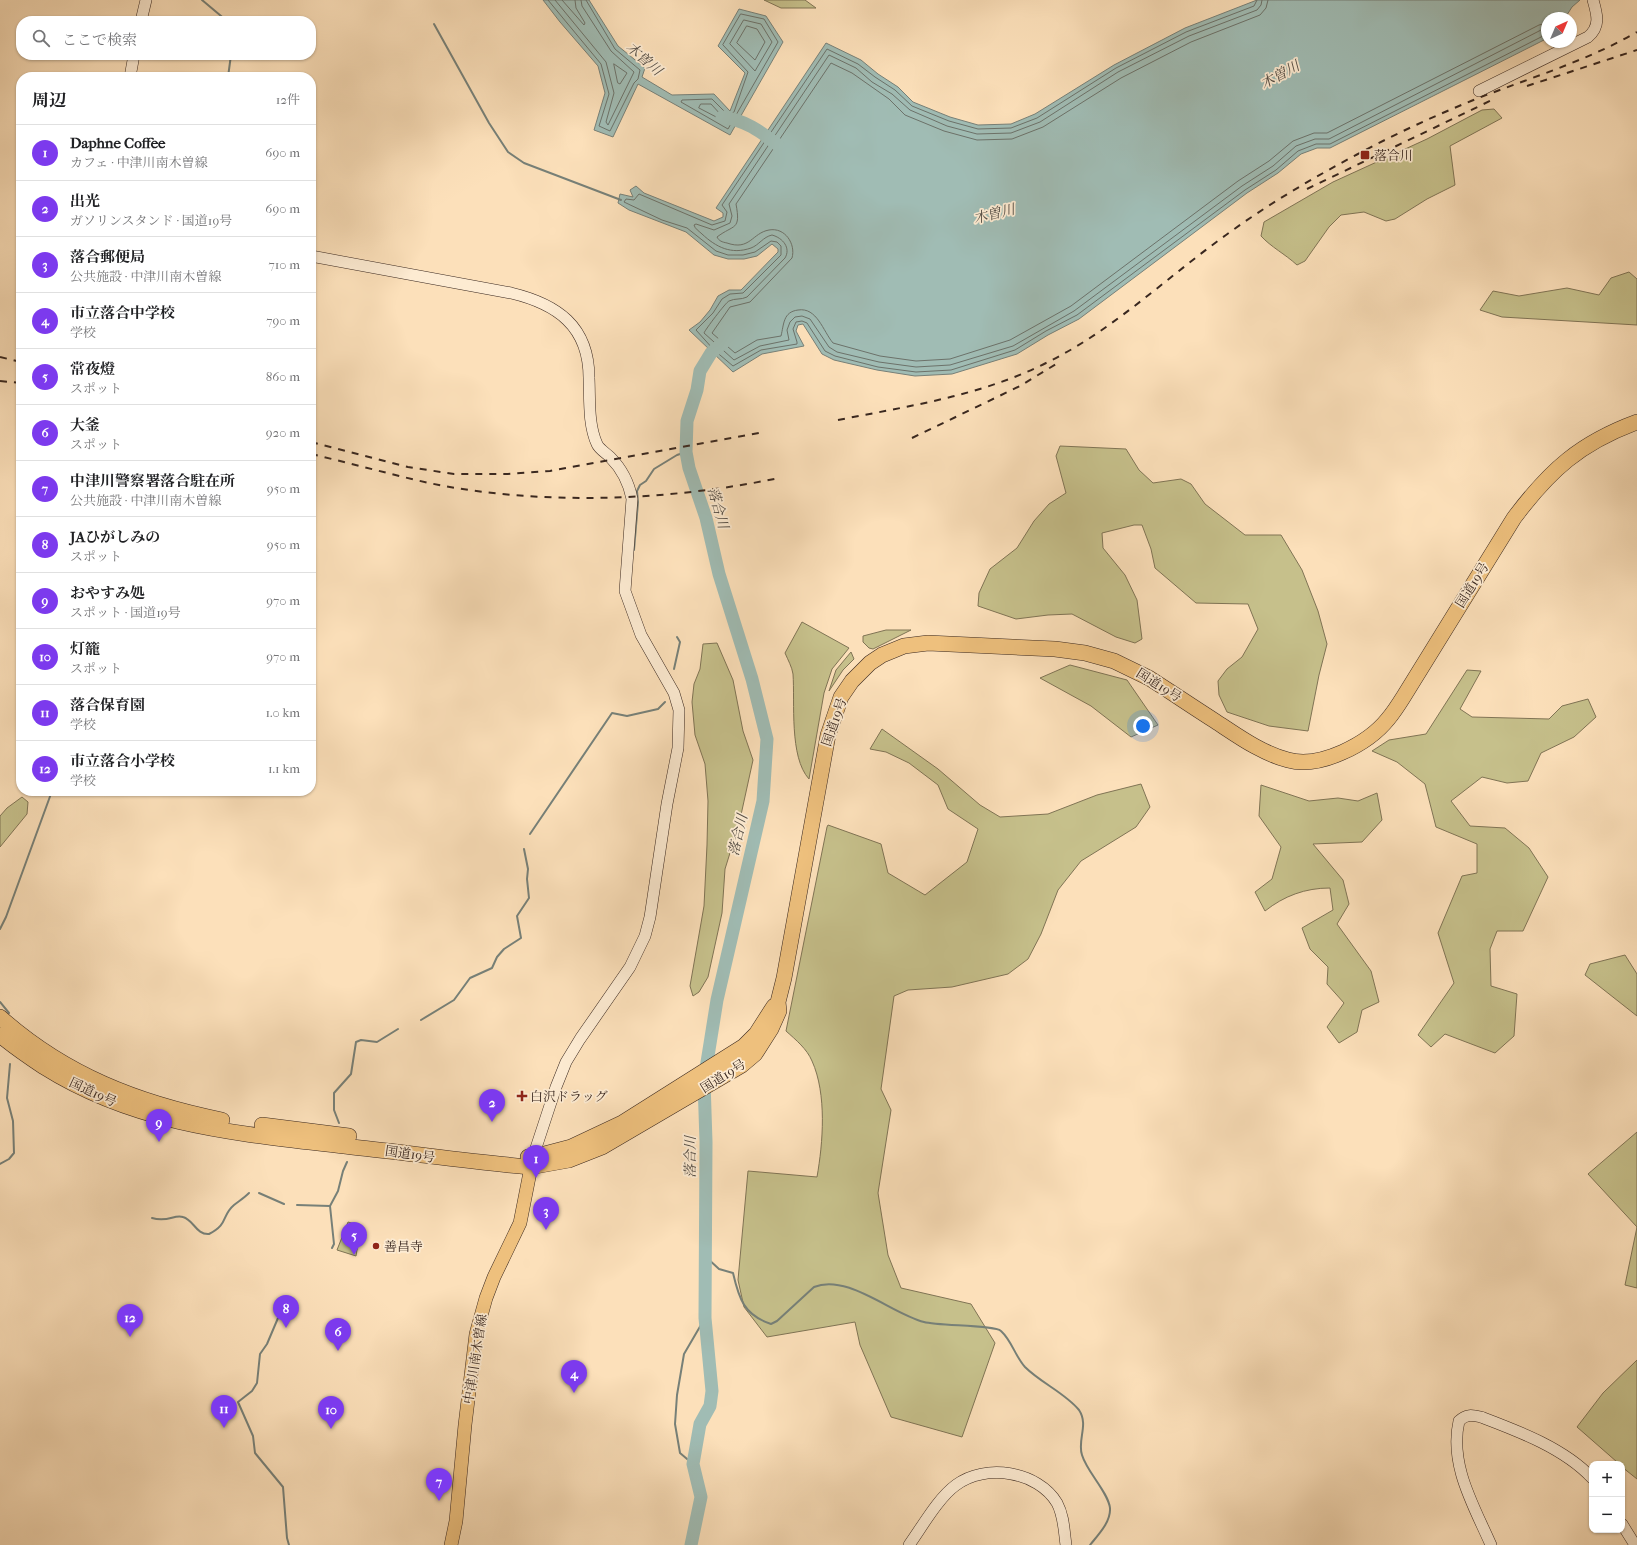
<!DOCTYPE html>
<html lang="ja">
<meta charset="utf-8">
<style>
body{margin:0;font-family:"IM FELL French Canon","Noto Serif JP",serif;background:#f6f6f6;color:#202124}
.controls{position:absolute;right:12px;bottom:12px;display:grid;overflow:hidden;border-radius:8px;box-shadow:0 1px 3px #0004}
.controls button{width:36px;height:36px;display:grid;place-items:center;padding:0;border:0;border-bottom:1px solid #e0e0e0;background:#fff;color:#202124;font:20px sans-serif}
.compass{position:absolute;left:1541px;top:12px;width:36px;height:36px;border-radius:50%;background:#fff;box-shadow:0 1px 3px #0004;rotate:44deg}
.you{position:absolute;left:1143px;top:726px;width:14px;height:14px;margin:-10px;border:3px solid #fff;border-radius:50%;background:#1a73e8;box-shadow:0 0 0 6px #1a73e833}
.badge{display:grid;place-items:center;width:26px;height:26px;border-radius:50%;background:#7c3aed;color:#fff;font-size:13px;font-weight:700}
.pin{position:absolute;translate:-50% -33px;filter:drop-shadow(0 1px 2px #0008)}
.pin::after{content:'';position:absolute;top:21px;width:14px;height:12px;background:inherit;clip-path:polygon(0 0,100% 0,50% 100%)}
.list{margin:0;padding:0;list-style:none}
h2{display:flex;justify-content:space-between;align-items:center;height:52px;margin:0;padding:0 16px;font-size:17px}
h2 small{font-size:13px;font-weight:400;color:#757577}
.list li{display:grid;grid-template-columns:26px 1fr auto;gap:12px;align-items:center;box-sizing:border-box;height:56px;padding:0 16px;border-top:1px solid #e0e0e0}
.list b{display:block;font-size:15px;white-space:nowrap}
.list p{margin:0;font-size:13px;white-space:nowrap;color:#757577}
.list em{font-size:13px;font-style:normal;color:#757577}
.icon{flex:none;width:22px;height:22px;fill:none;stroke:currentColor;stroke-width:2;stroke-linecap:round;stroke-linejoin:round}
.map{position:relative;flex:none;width:1637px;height:1545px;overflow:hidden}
.search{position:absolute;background:#fff;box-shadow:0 1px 3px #0004;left:16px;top:16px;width:300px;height:44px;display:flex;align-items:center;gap:10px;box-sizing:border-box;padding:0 14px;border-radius:16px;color:#757577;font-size:15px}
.panel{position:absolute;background:#fff;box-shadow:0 1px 3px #0004;left:16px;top:72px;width:300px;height:724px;border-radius:16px}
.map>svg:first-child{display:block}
.green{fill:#c6c08b;stroke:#807455}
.water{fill:#a0bcb4;stroke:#778078}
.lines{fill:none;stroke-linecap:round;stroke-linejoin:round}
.shore{stroke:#6c726a;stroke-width:1}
.stream{stroke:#778078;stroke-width:2}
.river{stroke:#a0bcb4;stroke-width:13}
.secondary-casing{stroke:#39271f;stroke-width:12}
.primary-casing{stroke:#39271f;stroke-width:14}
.highway-casing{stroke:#39271f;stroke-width:16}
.secondary{stroke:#fdebd2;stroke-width:11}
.primary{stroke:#eec07d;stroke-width:13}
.highway{stroke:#eec07d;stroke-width:15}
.rail{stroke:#39271f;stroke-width:2;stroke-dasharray:7 7;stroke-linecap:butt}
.poi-dot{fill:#8f2418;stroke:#fdebd2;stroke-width:1.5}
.labels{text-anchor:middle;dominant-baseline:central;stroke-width:3.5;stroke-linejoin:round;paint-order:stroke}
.poi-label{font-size:13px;fill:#39271f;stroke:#fdebd2;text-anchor:start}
.street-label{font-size:13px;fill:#39271f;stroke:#fdebd2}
.water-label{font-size:14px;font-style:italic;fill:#534c44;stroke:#fdebd2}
</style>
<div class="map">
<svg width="1637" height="1545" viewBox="0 0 1637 1545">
<rect width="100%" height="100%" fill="#fce0ba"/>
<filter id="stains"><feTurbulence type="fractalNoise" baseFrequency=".005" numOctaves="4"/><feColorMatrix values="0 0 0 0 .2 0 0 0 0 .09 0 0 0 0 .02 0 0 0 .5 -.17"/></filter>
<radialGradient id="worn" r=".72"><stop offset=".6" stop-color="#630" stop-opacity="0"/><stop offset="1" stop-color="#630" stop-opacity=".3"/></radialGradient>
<path class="green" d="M 764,0 L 805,0 L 816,8 L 781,8 Z
M 1494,109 L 1502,118 L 1450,146 L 1455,185 L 1427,199 L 1395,219 L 1386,221 L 1364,212 L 1341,215 L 1329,227 L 1305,261 L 1297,265 C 1285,254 1271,247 1261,236 L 1264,222 L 1333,182 L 1427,139 L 1482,110 Z
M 1629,272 L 1637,279 L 1637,325 L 1502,317 L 1480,310 L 1493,291 L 1519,296 L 1567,288 L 1599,295 L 1611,278 Z
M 1060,446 L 1126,449 L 1139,470 L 1153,483 L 1181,479 L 1191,484 L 1205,504 L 1245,535 L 1281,535 L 1302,570 L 1318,611 L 1327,644 L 1319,675 L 1308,731 L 1269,726 L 1227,712 L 1219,695 L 1218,681 L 1227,669 L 1242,657 L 1258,629 L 1248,604 L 1196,603 L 1155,568 L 1151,549 L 1142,525 L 1134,525 L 1102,533 L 1103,548 L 1125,575 L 1137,600 L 1142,639 L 1135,643 L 1116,637 L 1072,614 L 1048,615 L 1016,619 L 978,606 L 979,593 L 990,569 L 1017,548 L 1034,521 L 1049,504 L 1066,493 L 1056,456 Z
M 802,622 L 849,648 L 832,669 L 824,693 L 809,779 C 789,757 795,702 793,674 C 792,667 788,660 785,653 Z
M 886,630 L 911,630 L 873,649 L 869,648 L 863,642 L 863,636 Z
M 717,643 L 733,680 L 743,731 L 753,760 L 739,824 L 725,869 L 722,913 L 708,977 L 699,992 L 693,996 L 690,986 L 704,906 L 707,845 L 708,801 L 705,764 L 695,735 L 692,702 L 694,684 L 700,669 L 703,644 Z
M 851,652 L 854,659 L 843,670 L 829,691 L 836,670 Z
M 1070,665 L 1127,680 L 1158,725 L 1131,737 L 1091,706 L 1040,678 Z
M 1467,670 L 1481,671 L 1460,709 L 1472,717 L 1549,719 L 1562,706 L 1588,699 L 1596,717 L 1574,737 L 1541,753 L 1528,781 L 1507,783 L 1482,777 L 1451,801 L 1470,826 L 1505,828 L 1529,848 L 1548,877 L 1523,931 L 1497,931 L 1490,949 L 1491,986 L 1517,994 L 1514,1036 L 1495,1053 L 1445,1034 L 1431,1047 L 1418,1035 L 1454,983 L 1438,933 L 1462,876 L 1477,873 L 1477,844 L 1436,827 L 1425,784 L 1397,762 L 1372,751 L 1389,740 L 1426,734 Z
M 882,729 L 938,769 L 980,805 L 1000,817 L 1048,814 L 1097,795 L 1141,784 L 1150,807 L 1136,827 L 1081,861 L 1058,890 L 1041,934 L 1028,959 L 1008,974 L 952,987 L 908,990 L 894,996 L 881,1089 L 891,1110 L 878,1193 L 888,1255 L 901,1288 L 971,1304 L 995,1343 L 962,1437 L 891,1417 L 860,1345 L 855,1322 L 767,1337 L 744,1307 L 738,1280 L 748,1171 L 817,1177 C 823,1143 827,1094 812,1061 C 807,1049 796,1040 786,1031 L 827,827 L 828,825 L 881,844 L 888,873 L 925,895 L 967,862 L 978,829 L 948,809 L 938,785 L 909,763 L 886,752 L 870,749 Z
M 1261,785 L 1309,801 L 1338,798 L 1358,801 L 1377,793 L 1382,820 L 1362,842 L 1313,844 L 1343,880 L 1349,904 L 1337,924 L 1371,971 L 1379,1002 L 1362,1010 L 1357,1032 L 1339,1043 L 1327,1027 L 1344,1003 L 1327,984 L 1328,967 L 1310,949 L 1302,928 L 1333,910 L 1330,888 C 1305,888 1284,896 1265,911 L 1255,892 L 1272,879 L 1281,847 L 1259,816 Z
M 22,797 L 28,802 L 27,814 L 0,847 L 0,816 L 7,808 Z
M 1625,955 L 1637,974 L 1637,1016 L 1585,975 L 1590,964 Z
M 1637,1132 L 1637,1288 L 1625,1285 L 1637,1227 L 1588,1174 Z
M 348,1222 L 355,1224 L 354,1230 L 360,1232 L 356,1256 L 337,1250 Z
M 1637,1360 L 1637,1479 L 1622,1467 L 1622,1464 L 1617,1462 L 1577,1427 L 1603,1393 Z"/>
<path class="water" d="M 543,0 L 589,0 L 618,46 L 645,68 L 642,77 L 672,95 L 714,94 L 730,111 L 745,73 L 718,46 L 739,9 L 766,16 L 783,42 L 730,135 L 638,84 L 613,137 L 594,130 L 605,93 L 598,66 L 560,22 Z
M 1257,0 L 1580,0 L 1572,7 L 1565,18 L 1547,18 L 1547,37 L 1544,40 L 1330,148 L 1317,148 L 1301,154 L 1278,173 L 1247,193 L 1079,319 L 1048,335 L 1017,354 L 952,374 L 915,376 L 877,370 L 834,360 L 822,354 L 803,324 L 798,325 L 796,331 L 804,346 L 762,354 L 733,372 L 689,330 L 700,322 L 710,310 L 718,296 L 729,290 L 741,290 L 778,252 L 778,249 L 772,244 L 757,256 L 744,259 L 728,259 L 714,255 L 686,232 L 629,210 L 618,203 L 620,194 L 633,197 L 630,190 L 636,186 L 644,193 L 714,221 L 723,217 L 723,213 L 716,208 L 826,43 L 861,60 L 878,74 L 898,87 L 913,102 L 950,117 L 978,125 L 1011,124 L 1035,114 L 1114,65 L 1185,28 Z"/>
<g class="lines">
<path class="shore" d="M 548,0 L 601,64 L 609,94 L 599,126 L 610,131 L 634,83 L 638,79 L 640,70 L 615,49 L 586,0
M 555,0 L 606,62 L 614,93 L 606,122 L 608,125 L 634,72 L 611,51 L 582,6 L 581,0
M 562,0 L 584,25 L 585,23 L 576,8 L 575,0
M 1257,0 L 1254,6 L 1186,32 L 1116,68 L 1037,118 L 1011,128 L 978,129 L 949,121 L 912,106 L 895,90 L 875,77 L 858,64 L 827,49 L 722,205 L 727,212 L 725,221 L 712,225 L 639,194 L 634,200 L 626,199 L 624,202 L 662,220 L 687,228 L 716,251 L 728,255 L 743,255 L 755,252 L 771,241 L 777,242 L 781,246 L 781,255 L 743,293 L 730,294 L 722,299 L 713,313 L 696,330 L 714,350 L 733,366 L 761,350 L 797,344 L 797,342 L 793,329 L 796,322 L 802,321 L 807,323 L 825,351 L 835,356 L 878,367 L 916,372 L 951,370 L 1015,350 L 1046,331 L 1077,315 L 1245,190 L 1276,170 L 1298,151 L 1316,144 L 1330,144 L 1547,34
M 1262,0 L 1261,5 L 1257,10 L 1189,36 L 1118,72 L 1040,122 L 1011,133 L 977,134 L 947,126 L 910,110 L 892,94 L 872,82 L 856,68 L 829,55 L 729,204 L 732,216 L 730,223 L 714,230 L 696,224 L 694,225 C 695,229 699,231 702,234 C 716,247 731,255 751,248 C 759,245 763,237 772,235 C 783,238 791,248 785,258 L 747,297 C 741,300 735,298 729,301 C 726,302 705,330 704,333 L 734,360 L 760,346 L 789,340 L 787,330 L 790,322 L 795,317 L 802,316 L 810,319 L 829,347 L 837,352 L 879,362 L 916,367 L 950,365 L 1013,346 L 1074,311 L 1242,186 L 1273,166 L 1296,146 L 1315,139 L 1329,139 L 1541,30 L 1547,29
M 1268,0 L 1266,8 L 1260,15 L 1191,42 L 1121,78 L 1043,127 L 1012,139 L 977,140 L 944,131 L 905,115 L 889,99 L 852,73 L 831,63 L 736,204 C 741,231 734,224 717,237 C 719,241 722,242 727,243 C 750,251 752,233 769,230 C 785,227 796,244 792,258 L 750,302 L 730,307 L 712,333 L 735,353 L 757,340 L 781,336 C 784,324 783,312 798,310 C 817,307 823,331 833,343 L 880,356 L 916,361 L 950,359 L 1010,340 L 1071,306 L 1238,181 L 1269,161 L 1293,141 L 1314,133 L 1327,133 L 1539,25 L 1547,23
M 741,14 L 764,19 L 778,42 L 728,129 L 681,102 L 682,100 L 712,99 L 726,113 L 731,114 L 734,112 L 748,72 L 723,45 Z
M 744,20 L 761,24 L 772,42 L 755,71 L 730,44 Z
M 747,26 L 757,29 L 765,42 L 755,60 L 737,43 Z
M 614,64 L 627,73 L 620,84 L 618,83 Z
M 701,104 L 711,104 L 722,116 L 722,118 L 720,119 L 699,108 Z"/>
<path class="stream" d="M 202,0 L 227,21
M 434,24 L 489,123 L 508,152 L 524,163 L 621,200
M 228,77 L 231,55
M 634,550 L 638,502 L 637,491 L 640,485 L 646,481 L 654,469 L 677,455 L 686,452
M 674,669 L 680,642 L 677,637
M 530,834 L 612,713 L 627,716 L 658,709 L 665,702
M 0,929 L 6,917 L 52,791
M 0,1002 L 9,1013
M 421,1020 L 454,1000 L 470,978 L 492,968 L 497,957 L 504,949 L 521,938 L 517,916 L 529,898 L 527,879 L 528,869 L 524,849
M 339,1123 L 334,1110 L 334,1093 L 351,1074 L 356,1042 L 361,1040 L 377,1042 L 398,1029
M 0,1164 L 9,1159 L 14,1153 L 13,1121 L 7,1098 L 10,1064
M 259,1193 L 284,1204
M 297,1205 L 330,1206
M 152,1218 C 168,1223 174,1214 183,1217 C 194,1220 196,1235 209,1234 C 229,1224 221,1216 234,1205 C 239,1201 244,1198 249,1193
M 332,1248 L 334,1244 L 330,1206 L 338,1191 L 343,1171 L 347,1162
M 706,1257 L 719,1269 L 733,1273 C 739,1299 744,1315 771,1324 L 777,1321 L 814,1287 C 847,1273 892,1314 924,1322 C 938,1326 995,1325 1001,1331 C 1012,1341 1015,1356 1025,1367 C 1041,1383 1065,1393 1079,1410 C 1089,1425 1077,1440 1082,1455 C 1087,1472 1108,1492 1110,1508 C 1111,1522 1098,1535 1090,1545
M 278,1318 L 267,1344 L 260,1354 L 257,1383 L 252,1391 L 238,1402 L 253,1436 L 255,1453 L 283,1487 L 287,1538 L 289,1545
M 693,1464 L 680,1453 L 675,1424 L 677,1395 L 684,1354 L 705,1318"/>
<path class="river" d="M 722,117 C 745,120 760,131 778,145
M 691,1545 L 701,1497 L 693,1464 L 700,1424 L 710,1406 L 712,1391 L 705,1318 L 706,1142 L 704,1081 L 717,1000 L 763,801 L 767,739 L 752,679 L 719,574 L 706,518 L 689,468 L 686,452 L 687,421 L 697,390 L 700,371 L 711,353 L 724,342"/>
<defs>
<path id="secondary" d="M 141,21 L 146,0
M 130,77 L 134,55
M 1479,91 L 1588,37 C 1601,26 1597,14 1593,0
M 311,256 L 511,293 C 557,304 589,326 589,378 C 590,399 588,425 597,444 C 599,449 606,453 610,457 C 621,468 629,483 632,499 L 625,591 L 641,635 L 674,693 L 679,710 L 678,748 L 667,804 L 650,917 L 645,936 L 630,967 L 580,1039 L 566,1062 L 556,1087 L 533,1157
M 1622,1524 L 1635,1545
M 909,1545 C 922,1527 938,1498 956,1485 C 985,1463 1038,1471 1057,1503 C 1064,1516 1064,1531 1066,1545
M 1491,1545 C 1474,1506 1449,1465 1459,1421 C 1466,1414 1472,1415 1481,1417 C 1518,1431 1564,1448 1592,1478"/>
<path id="primary" d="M 451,1545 L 456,1521 L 465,1425 L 476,1334 L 486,1298 L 494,1277 L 520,1223 L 533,1157"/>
<path id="highway" d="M 0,1017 C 65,1075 138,1103 222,1120
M 0,1035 C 14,1047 29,1057 44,1067 C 139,1127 243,1134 352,1147 C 411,1153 470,1162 530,1167 L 569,1160 L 602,1147 L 742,1065 L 755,1054 L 771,1029 L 779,1011 L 778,1002 L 784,978 L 828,735 L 841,697 L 852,681 L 870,663 L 882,655 L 904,646 L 928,643 L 1055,649 L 1085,653 L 1114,661 L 1149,678 C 1171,692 1193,707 1215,721 C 1238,736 1261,753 1288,760 C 1320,769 1368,744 1388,719 C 1394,712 1399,704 1404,696 L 1514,518 C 1550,470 1580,443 1637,422
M 262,1125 L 349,1136
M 528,1157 L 533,1157 L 571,1147 L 622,1123 L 744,1046 L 756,1034 L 774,1006"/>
</defs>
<use href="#secondary" class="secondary-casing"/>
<use href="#primary" class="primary-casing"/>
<use href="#highway" class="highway-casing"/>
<use href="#secondary" class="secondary"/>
<use href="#primary" class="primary"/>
<use href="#highway" class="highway"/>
<path class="rail" d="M 1527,86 L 1637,50
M 1307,189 L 1494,99
M 0,357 L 21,362
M 0,381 L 21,383
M 838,420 C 909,406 980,396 1046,363 C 1112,331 1166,278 1226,235 C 1267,205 1311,179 1356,155 C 1393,135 1432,117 1471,101 C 1526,79 1585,62 1637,32
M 912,438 L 1020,386 L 1061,361
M 311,442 L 408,467 L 454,474 L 508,474 L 550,471 L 759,433
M 311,454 C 350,463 389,474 429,483 C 540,506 668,501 779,478"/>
</g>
<g class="poi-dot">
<rect x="1360" y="150" width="10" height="10" rx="2"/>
<path d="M520 1090h4v4h4v4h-4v4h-4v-4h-4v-4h4z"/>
<circle cx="376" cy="1246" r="4"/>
</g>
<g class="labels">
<g class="poi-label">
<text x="1374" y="155">落合川</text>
<text x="530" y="1096">白沢ドラッグ</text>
<text x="384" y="1246">善昌寺</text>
</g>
<g class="street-label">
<text transform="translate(1472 585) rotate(-58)">国道19号</text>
<text transform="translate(1159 685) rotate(32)">国道19号</text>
<text transform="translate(834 722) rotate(-71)">国道19号</text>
<text transform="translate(723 1076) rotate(-32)">国道19号</text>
<text transform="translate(93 1092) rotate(25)">国道19号</text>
<text transform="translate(410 1154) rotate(8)">国道19号</text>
<text transform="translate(475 1359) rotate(-81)">中津川南木曽線</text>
</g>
<g class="water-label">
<text transform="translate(644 59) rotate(41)">木曽川</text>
<text transform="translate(1280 75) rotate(-29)">木曽川</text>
<text transform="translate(994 214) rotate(-14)">木曽川</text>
<text transform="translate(718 508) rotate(74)">落合川</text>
<text transform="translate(738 835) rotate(-77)">落合川</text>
<text transform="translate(690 1157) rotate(-90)">落合川</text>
</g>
</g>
<rect width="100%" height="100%" filter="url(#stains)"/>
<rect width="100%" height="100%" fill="url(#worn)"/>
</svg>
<div class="controls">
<button>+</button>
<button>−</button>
</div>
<svg class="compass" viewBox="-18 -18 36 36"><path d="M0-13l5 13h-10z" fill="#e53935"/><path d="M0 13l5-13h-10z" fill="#757577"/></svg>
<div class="you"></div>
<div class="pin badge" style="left:536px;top:1178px">1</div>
<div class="pin badge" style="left:492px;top:1122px">2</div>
<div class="pin badge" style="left:546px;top:1230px">3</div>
<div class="pin badge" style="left:574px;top:1393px">4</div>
<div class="pin badge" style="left:354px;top:1255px">5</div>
<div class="pin badge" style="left:338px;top:1351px">6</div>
<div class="pin badge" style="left:439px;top:1501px">7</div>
<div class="pin badge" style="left:286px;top:1328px">8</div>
<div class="pin badge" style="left:159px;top:1142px">9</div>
<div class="pin badge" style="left:331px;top:1429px">10</div>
<div class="pin badge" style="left:224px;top:1428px">11</div>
<div class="pin badge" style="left:130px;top:1337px">12</div>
<div class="search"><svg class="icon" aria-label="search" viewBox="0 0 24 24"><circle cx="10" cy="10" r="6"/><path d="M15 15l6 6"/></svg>ここで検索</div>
<section class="panel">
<h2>周辺<small>12件</small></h2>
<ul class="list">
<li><span class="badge">1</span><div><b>Daphne Coffee</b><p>カフェ · 中津川南木曽線</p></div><em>690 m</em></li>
<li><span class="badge">2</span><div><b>出光</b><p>ガソリンスタンド · 国道19号</p></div><em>690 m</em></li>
<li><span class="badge">3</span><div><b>落合郵便局</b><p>公共施設 · 中津川南木曽線</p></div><em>710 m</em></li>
<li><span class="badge">4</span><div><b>市立落合中学校</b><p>学校</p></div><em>790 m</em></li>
<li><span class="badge">5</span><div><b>常夜燈</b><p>スポット</p></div><em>860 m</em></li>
<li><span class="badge">6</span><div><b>大釜</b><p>スポット</p></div><em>920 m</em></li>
<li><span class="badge">7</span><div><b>中津川警察署落合駐在所</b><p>公共施設 · 中津川南木曽線</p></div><em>950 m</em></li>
<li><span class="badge">8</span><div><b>JAひがしみの</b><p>スポット</p></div><em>950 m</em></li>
<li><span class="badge">9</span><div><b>おやすみ処</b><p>スポット · 国道19号</p></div><em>970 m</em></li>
<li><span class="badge">10</span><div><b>灯籠</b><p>スポット</p></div><em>970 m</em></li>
<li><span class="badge">11</span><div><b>落合保育園</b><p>学校</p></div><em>1.0 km</em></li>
<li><span class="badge">12</span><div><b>市立落合小学校</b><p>学校</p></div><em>1.1 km</em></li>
</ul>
</section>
</div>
